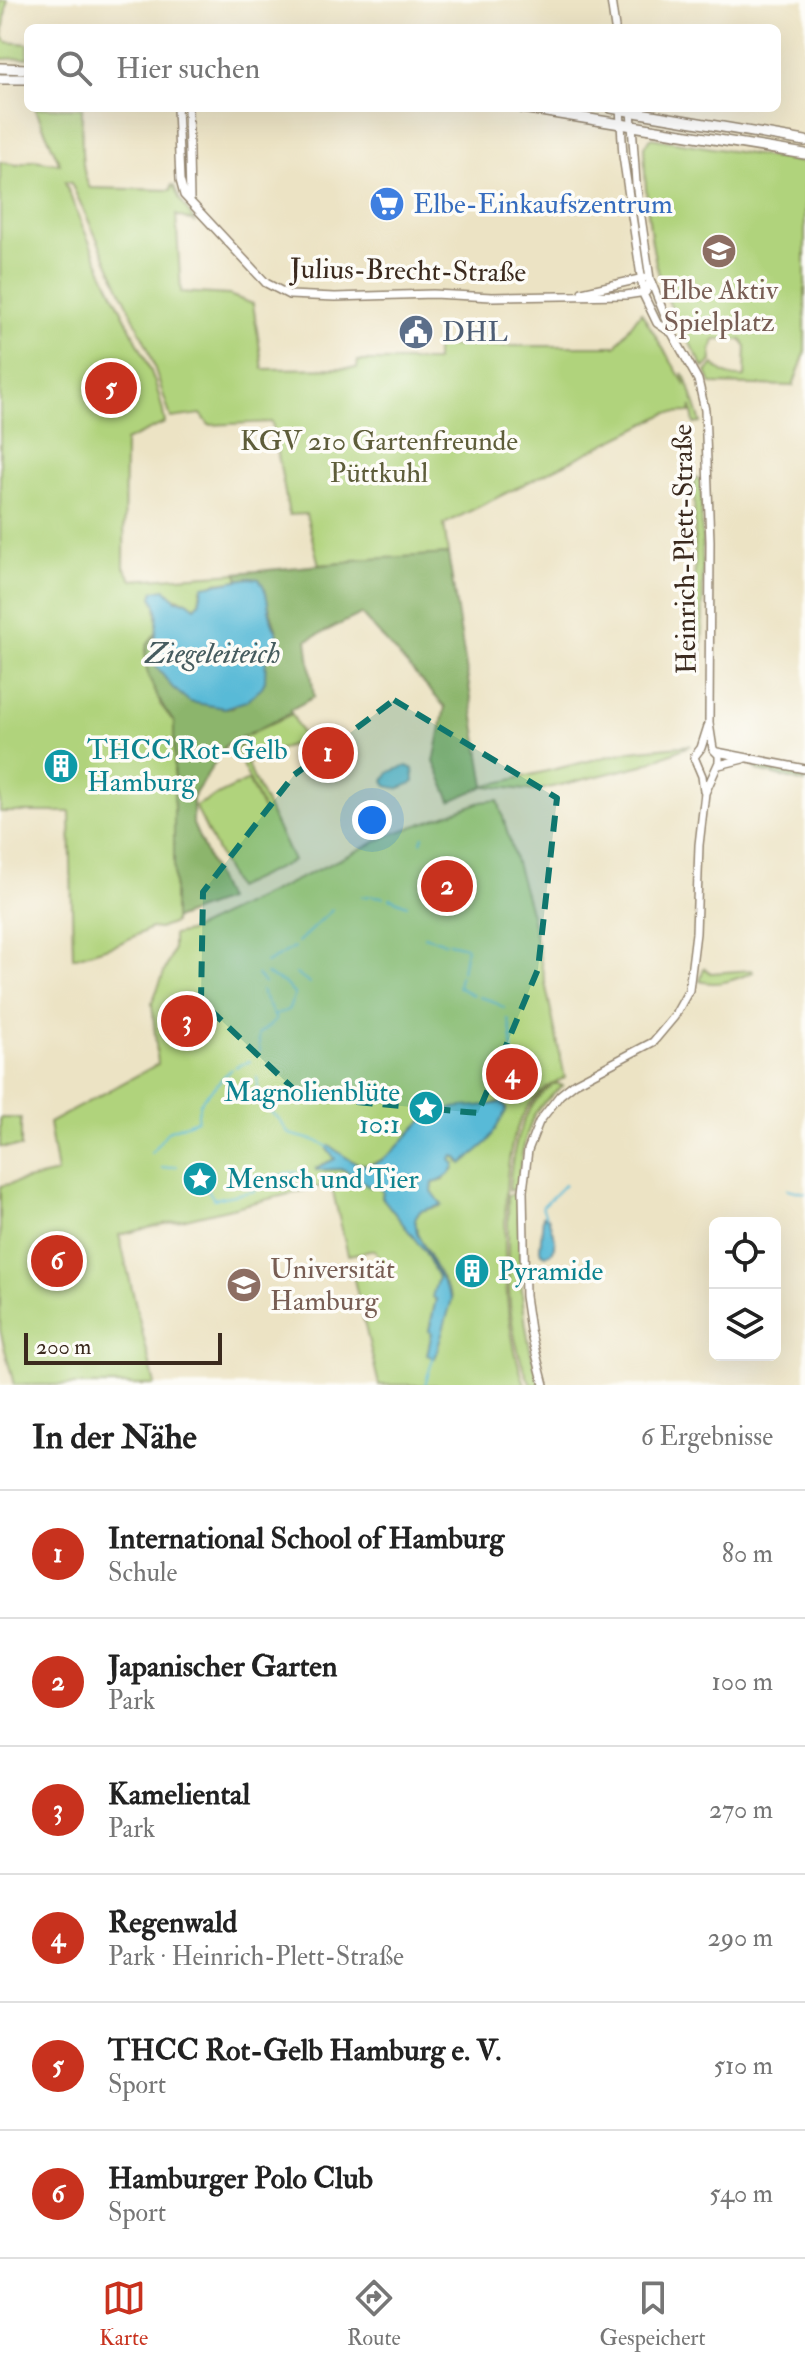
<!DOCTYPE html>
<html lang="de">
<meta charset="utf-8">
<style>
body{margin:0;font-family:"IM FELL Double Pica",serif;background:#f2f2f2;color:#222}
.controls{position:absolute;right:24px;bottom:24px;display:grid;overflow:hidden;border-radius:12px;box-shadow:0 8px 32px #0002}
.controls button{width:72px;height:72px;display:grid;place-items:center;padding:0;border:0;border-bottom:2px solid #e0e0e0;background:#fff;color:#222;font:40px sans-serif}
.scale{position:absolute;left:24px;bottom:20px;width:198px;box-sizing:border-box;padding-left:8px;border:4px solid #3b2a1e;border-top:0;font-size:22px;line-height:28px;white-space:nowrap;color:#3b2a1e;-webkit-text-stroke:6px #fdfcf7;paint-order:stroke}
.you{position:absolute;left:372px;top:820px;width:28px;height:28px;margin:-20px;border:6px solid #fff;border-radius:50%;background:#1a73e8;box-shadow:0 0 0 12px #1a73e833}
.badge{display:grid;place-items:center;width:52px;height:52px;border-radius:50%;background:#c8321e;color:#fff;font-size:26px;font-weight:700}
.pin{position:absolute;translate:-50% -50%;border:4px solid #fff;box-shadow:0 2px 8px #0006}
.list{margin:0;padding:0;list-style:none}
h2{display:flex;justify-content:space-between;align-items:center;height:104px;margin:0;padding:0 32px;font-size:34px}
h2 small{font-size:26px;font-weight:400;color:#767676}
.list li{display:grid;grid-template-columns:52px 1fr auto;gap:24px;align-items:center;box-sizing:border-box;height:128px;padding:0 32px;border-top:2px solid #e0e0e0}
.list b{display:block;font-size:30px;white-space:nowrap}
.list p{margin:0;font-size:26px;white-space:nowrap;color:#767676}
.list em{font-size:26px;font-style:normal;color:#767676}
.icon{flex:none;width:44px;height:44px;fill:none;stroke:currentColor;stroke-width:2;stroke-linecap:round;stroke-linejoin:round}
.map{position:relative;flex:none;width:805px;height:1385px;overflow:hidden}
.search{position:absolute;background:#fff;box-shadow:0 8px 32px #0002;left:24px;right:24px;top:24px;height:88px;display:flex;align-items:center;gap:20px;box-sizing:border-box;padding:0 28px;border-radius:12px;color:#767676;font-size:30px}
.sheet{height:872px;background:#fff}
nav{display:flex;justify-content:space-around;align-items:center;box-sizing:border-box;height:112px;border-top:2px solid #e0e0e0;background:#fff;font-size:22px;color:#767676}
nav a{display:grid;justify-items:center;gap:4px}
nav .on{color:#c8321e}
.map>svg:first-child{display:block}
.green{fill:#b0d37c;stroke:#767e4d;stroke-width:2;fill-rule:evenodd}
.forest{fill:#8cb56c;stroke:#647045;stroke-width:2}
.water{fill:#59bad7;stroke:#4a727a;stroke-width:2}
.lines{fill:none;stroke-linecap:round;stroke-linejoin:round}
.stream{stroke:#59bad7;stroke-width:2}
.tertiary-casing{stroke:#948671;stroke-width:10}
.primary-casing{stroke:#948671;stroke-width:12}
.tertiary{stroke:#fff;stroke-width:7}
.primary{stroke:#fff;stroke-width:9}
.marked{fill:#0f766e;fill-opacity:0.2;stroke:#0f766e;stroke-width:6;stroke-dasharray:16 10;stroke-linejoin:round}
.labels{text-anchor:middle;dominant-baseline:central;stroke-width:7;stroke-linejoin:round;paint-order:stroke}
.shop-label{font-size:28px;fill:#366cbe;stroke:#fdfcf7;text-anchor:start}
.street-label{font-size:28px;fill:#3b2a1e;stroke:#fdfcf7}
.education-label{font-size:28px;fill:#785e54;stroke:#fdfcf7}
.service-label{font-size:28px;fill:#4e5e75;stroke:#fdfcf7;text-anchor:start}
.park-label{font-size:28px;fill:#5e5d3a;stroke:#fdfcf7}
.culture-label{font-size:28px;fill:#0d838f;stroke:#fdfcf7;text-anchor:start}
.water-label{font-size:30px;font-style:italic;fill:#465c5f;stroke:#fdfcf7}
</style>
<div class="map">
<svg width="805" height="1385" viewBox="0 0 805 1385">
<rect width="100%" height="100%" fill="#fdfcf7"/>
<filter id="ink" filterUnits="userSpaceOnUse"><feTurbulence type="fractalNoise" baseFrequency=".0125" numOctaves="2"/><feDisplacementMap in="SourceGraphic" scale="16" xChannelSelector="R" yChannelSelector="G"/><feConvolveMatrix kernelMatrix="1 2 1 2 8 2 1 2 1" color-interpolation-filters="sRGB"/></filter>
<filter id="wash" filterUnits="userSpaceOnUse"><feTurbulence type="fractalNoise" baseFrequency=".006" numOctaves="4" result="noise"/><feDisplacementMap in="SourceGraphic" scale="32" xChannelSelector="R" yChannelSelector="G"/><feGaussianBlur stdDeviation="1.8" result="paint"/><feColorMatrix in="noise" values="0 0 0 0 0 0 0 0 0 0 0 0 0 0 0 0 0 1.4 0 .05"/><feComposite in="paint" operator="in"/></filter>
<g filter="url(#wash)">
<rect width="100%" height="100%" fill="#ece3c4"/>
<path class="green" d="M 0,0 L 7,0 L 3,37 L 7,42 L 28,44 L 28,58 L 0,59 Z
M 35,108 L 82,108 C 82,130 79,171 90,188 L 171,190 L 172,185 L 174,186 L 179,198 L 195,222 L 176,215 L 181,292 L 229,295 L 253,304 L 263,369 L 357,368 L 358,361 L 436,361 L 436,346 L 616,346 L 641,312 L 686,386 L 682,373 L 686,377 L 701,423 L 694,424 L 691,406 L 690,412 L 667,413 L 444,524 L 448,554 L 319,565 L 306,514 L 289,515 L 272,422 L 209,425 L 201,414 L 171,418 L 148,348 L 71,183 L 65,182 C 81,226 102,271 123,313 C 142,351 158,379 165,423 L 125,441 L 124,567 L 132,580 L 237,573 L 239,580 L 215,583 L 201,589 L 199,603 L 195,607 L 187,601 L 154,592 L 152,597 L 156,603 L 158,633 L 153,636 L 160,704 L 174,722 L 174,923 L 159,929 L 151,928 L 118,944 L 73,958 L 70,812 L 0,812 L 0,162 L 17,165 L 34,160 L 60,164 Z
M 651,138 L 805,163 L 805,353 L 793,386 L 711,384 L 706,372 L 714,364 C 722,375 732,378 745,377 L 746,346 L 741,340 L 715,340 L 711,351 L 712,361 L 704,368 C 688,340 672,314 662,284 C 649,249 645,184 644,146 Z
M 694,477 L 701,480 L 703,596 L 702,656 L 698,667 L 691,668 L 695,563 Z
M 292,714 L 304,739 L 248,763 L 238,739 Z
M 236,741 L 293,861 L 235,888 L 195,806 L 248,780 L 265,814 L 232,743 Z
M 691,745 L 643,765 L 536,791 L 485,786 L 630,751 Z
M 498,800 L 531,915 L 565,1078 C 503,1100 506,1181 505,1234 C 505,1286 507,1336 525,1385 L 379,1385 L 352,1271 L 382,1262 L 375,1250 L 348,1255 L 331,1184 L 119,1235 L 155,1385 L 14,1385 L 0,1330 L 0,1186 L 57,1173 L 49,1123 L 158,1064 L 152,1003 L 173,950 L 173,935 L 188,932 L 390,835 L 481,802 ZM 501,1102 L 459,1162 L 457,1157 L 453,1156 L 451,1160 L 454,1168 L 443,1180 L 433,1183 L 432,1191 L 441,1206 L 420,1211 L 415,1219 L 417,1233 L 452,1298 L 427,1355 L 432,1333 L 429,1330 L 436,1299 L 438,1277 L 425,1252 L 382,1197 L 383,1191 L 378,1185 L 371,1187 L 343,1169 L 320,1170 L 318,1167 L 335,1159 L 327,1149 L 329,1147 C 340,1152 350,1163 362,1164 C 392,1168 415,1119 444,1110 C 462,1104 482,1109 501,1102 Z
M 704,968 L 711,973 L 752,970 L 753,972 C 737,979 717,987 700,981 Z
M 556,1083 L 562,1086 C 552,1096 537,1106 532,1120 C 523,1142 519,1166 518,1190 L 509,1190 C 511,1154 521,1102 556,1083 Z
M 0,1118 L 21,1118 L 21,1147 L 0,1147 Z
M 518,1194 C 520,1259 519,1323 540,1385 L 531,1385 C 502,1326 509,1258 508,1195 Z"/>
<path class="forest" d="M 448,554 L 485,786 L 451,801 L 434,762 L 445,707 L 361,614 L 307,640 L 314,697 L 290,710 L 291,713 L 226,745 L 193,797 L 193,824 L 226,900 L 174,919 L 174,722 C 159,703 128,651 158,633 L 155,665 L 173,688 L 194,703 L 208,703 L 224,708 L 234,707 L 265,664 L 266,654 L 278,636 C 274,620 267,605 265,589 L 250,578 L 239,580 L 237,573 L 353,562 L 353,560 Z
M 751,764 L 805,773 L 805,783 L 759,771 Z"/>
<path class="water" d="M 250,578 L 259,579 C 268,590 267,604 271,617 C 272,624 276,629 278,636 L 266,654 L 265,681 L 262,687 L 246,701 L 224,708 L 190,702 L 173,688 L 155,665 L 155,656 L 158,651 C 150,637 165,616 152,597 L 154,591 L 165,589 L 176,600 L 187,601 L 195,607 L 199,603 L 203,586 Z
M 407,766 L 413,769 L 414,782 L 399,789 L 387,786 L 384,781 L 389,772 Z
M 501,1102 L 506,1107 L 506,1111 L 488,1142 L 462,1164 L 457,1157 L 453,1156 L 451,1160 L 455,1164 C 452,1174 443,1180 433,1183 L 432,1191 L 442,1205 L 420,1211 L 415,1219 L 417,1233 L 452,1299 L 435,1358 L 427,1355 L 432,1333 L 429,1331 L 436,1299 L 432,1297 L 438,1277 L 425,1252 L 382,1197 L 383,1191 L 378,1186 L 371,1187 L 343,1169 L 316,1170 L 316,1168 L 335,1159 L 327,1149 L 329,1146 C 338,1151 347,1159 356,1163 C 382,1173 402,1140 417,1126 C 424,1119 435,1113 445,1110 C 462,1104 482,1109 501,1102 Z
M 543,1216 L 548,1217 L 555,1240 L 553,1251 L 546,1255 L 541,1253 L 540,1249 Z"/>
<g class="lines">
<path class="stream" d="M 421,842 L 423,836
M 372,896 L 384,897
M 362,897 L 369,896
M 390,898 L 407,905
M 424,936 L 446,943
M 298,942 L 332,910
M 449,943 L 466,947 L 462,972
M 266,963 L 295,947
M 266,974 L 284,983 L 295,995 L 288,1010 L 275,1015
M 296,974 L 310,984
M 257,975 L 264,983
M 460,976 L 458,987 L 473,995
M 479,997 L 493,1001 L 504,1008
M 260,1051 L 258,1035 L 276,1020 L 261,990
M 236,1067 L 250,1061
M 257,1077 L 258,1100 L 279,1119 L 289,1134 L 320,1142 L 329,1148
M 502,1102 C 511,1077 516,1045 508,1019
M 151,1153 L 168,1131 L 197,1120 L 200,1102 L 231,1069
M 162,1168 L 177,1166
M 268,1178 L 297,1172
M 788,1189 L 805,1193
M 208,1190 L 214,1199 L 254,1191 L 264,1181
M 546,1216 L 542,1207 L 565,1184
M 535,1266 L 548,1264
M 425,1385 L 434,1355"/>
</g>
</g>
<g filter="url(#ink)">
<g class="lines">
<defs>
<path id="tertiary" d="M 611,0 L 615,28
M 177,108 L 180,180 L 184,195 L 266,283 L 289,295 L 335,297 L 433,294 L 492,297 L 626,295 L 646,292 L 650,281
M 188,108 L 190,200
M 620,108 L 623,156 L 644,296 L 657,323 L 672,333
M 582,292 L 644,278
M 717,752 L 805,769
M 719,765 L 743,759
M 704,791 L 702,776 L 694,757 L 701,748 L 708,726
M 544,1385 L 530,1330 L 525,1296 L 523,1191 L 528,1150 L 539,1122 L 560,1095 L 575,1083 L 653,1042 L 674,1017 L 689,990 L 696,933 L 699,845 L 705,793 L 719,762 L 719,755 L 713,749 L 709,723 L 710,541 L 705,410 L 698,380 L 672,333 L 650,279 L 636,183 L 631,110"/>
<path id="primary" d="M 0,68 L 28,69
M 0,79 L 28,79
M 522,108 L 805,154
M 611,108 L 805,141"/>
</defs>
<use href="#tertiary" class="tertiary-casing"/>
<use href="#primary" class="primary-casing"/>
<use href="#tertiary" class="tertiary"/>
<use href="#primary" class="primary"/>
</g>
</g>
<path class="marked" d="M 394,700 L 557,798 L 538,969 L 478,1113 L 302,1097 L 201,1001 L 203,892 L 294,775 Z"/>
<defs>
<symbol id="supermarket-disc" viewBox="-11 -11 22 22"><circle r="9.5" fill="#3f7fe0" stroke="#fdfcf7"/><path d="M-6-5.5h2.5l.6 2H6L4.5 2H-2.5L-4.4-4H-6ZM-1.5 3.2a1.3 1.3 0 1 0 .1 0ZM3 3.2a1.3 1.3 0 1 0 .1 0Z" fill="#fff"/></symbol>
<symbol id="school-disc" viewBox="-11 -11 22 22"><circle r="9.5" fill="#8d6e63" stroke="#fdfcf7"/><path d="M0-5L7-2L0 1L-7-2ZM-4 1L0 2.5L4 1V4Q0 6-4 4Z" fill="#fff"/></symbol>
<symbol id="civic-disc" viewBox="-11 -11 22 22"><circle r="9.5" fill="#5c6f8a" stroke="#fdfcf7"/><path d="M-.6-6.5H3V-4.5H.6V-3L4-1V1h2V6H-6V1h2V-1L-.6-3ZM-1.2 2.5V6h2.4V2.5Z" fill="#fff"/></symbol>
<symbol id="building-disc" viewBox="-11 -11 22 22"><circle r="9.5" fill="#0f9aa8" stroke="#fdfcf7"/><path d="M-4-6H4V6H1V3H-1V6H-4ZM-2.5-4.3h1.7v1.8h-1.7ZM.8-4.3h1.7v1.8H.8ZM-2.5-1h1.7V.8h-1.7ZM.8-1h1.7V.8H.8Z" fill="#fff"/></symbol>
<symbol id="sight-disc" viewBox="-11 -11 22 22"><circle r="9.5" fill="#0f9aa8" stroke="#fdfcf7"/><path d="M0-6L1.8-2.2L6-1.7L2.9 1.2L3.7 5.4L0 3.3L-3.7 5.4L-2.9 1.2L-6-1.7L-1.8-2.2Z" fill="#fff"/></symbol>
<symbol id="university-disc" viewBox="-11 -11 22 22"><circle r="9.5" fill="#8d6e63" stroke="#fdfcf7"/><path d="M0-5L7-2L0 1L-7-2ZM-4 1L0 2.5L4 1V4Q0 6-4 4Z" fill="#fff"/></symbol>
</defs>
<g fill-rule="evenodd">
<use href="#supermarket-disc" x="367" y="184" width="40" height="40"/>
<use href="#school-disc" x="699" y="231" width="40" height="40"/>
<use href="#civic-disc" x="396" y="312" width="40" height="40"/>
<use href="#building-disc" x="41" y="746" width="40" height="40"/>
<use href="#sight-disc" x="406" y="1088" width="40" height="40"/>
<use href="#sight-disc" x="180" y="1159" width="40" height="40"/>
<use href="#building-disc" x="452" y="1251" width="40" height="40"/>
<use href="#university-disc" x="224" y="1265" width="40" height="40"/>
</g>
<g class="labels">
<g class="shop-label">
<text x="413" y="204">Elbe-Einkaufszentrum</text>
</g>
<g class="street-label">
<text transform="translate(408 271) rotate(1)">Julius-Brecht-Straße</text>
<text transform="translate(685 549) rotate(-91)">Heinrich-Plett-Straße</text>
</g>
<g class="education-label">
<text x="719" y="290">Elbe Aktiv<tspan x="719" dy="32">Spielplatz</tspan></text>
<text x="270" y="1269" text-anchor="start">Universität<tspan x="270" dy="32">Hamburg</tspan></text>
</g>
<g class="service-label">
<text x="442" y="332">DHL</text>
</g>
<g class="park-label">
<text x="379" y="441">KGV 210 Gartenfreunde<tspan x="379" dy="32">Püttkuhl</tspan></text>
</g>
<g class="culture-label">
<text x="87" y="750">THCC Rot-Gelb<tspan x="87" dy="32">Hamburg</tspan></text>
<text x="400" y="1092" text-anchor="end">Magnolienblüte<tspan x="400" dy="32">10:1</tspan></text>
<text x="226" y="1179">Mensch und Tier</text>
<text x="498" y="1271">Pyramide</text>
</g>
<g class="water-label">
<text x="213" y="653">Ziegeleiteich</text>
</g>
</g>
</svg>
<div class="controls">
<button><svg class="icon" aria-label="locate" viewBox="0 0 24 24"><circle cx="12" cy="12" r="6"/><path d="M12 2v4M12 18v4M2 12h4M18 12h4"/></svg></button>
<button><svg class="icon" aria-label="layers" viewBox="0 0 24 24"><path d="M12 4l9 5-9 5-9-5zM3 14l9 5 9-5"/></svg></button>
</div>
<div class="scale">200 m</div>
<div class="you"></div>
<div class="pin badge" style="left:328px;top:753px">1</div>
<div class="pin badge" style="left:447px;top:886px">2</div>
<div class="pin badge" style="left:187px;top:1021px">3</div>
<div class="pin badge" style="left:512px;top:1074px">4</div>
<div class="pin badge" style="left:111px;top:388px">5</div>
<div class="pin badge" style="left:57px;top:1261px">6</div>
<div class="search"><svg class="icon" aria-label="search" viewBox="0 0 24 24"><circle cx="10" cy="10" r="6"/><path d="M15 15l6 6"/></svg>Hier suchen</div>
</div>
<section class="sheet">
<h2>In der Nähe<small>6 Ergebnisse</small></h2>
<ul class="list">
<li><span class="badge">1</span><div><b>International School of Hamburg</b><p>Schule</p></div><em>80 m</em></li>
<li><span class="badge">2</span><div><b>Japanischer Garten</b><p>Park</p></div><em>100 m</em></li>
<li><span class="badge">3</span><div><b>Kameliental</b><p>Park</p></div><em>270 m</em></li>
<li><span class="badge">4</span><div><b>Regenwald</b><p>Park · Heinrich-Plett-Straße</p></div><em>290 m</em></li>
<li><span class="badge">5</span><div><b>THCC Rot-Gelb Hamburg e. V.</b><p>Sport</p></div><em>510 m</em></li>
<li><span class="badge">6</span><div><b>Hamburger Polo Club</b><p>Sport</p></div><em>540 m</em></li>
</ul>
</section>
<nav>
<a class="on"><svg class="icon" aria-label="map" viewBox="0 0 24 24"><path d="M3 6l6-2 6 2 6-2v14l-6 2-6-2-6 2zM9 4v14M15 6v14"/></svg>Karte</a>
<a><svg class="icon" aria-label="directions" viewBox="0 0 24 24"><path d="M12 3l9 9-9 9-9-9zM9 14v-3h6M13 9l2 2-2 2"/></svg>Route</a>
<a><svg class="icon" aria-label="saved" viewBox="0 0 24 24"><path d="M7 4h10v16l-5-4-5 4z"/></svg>Gespeichert</a>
</nav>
